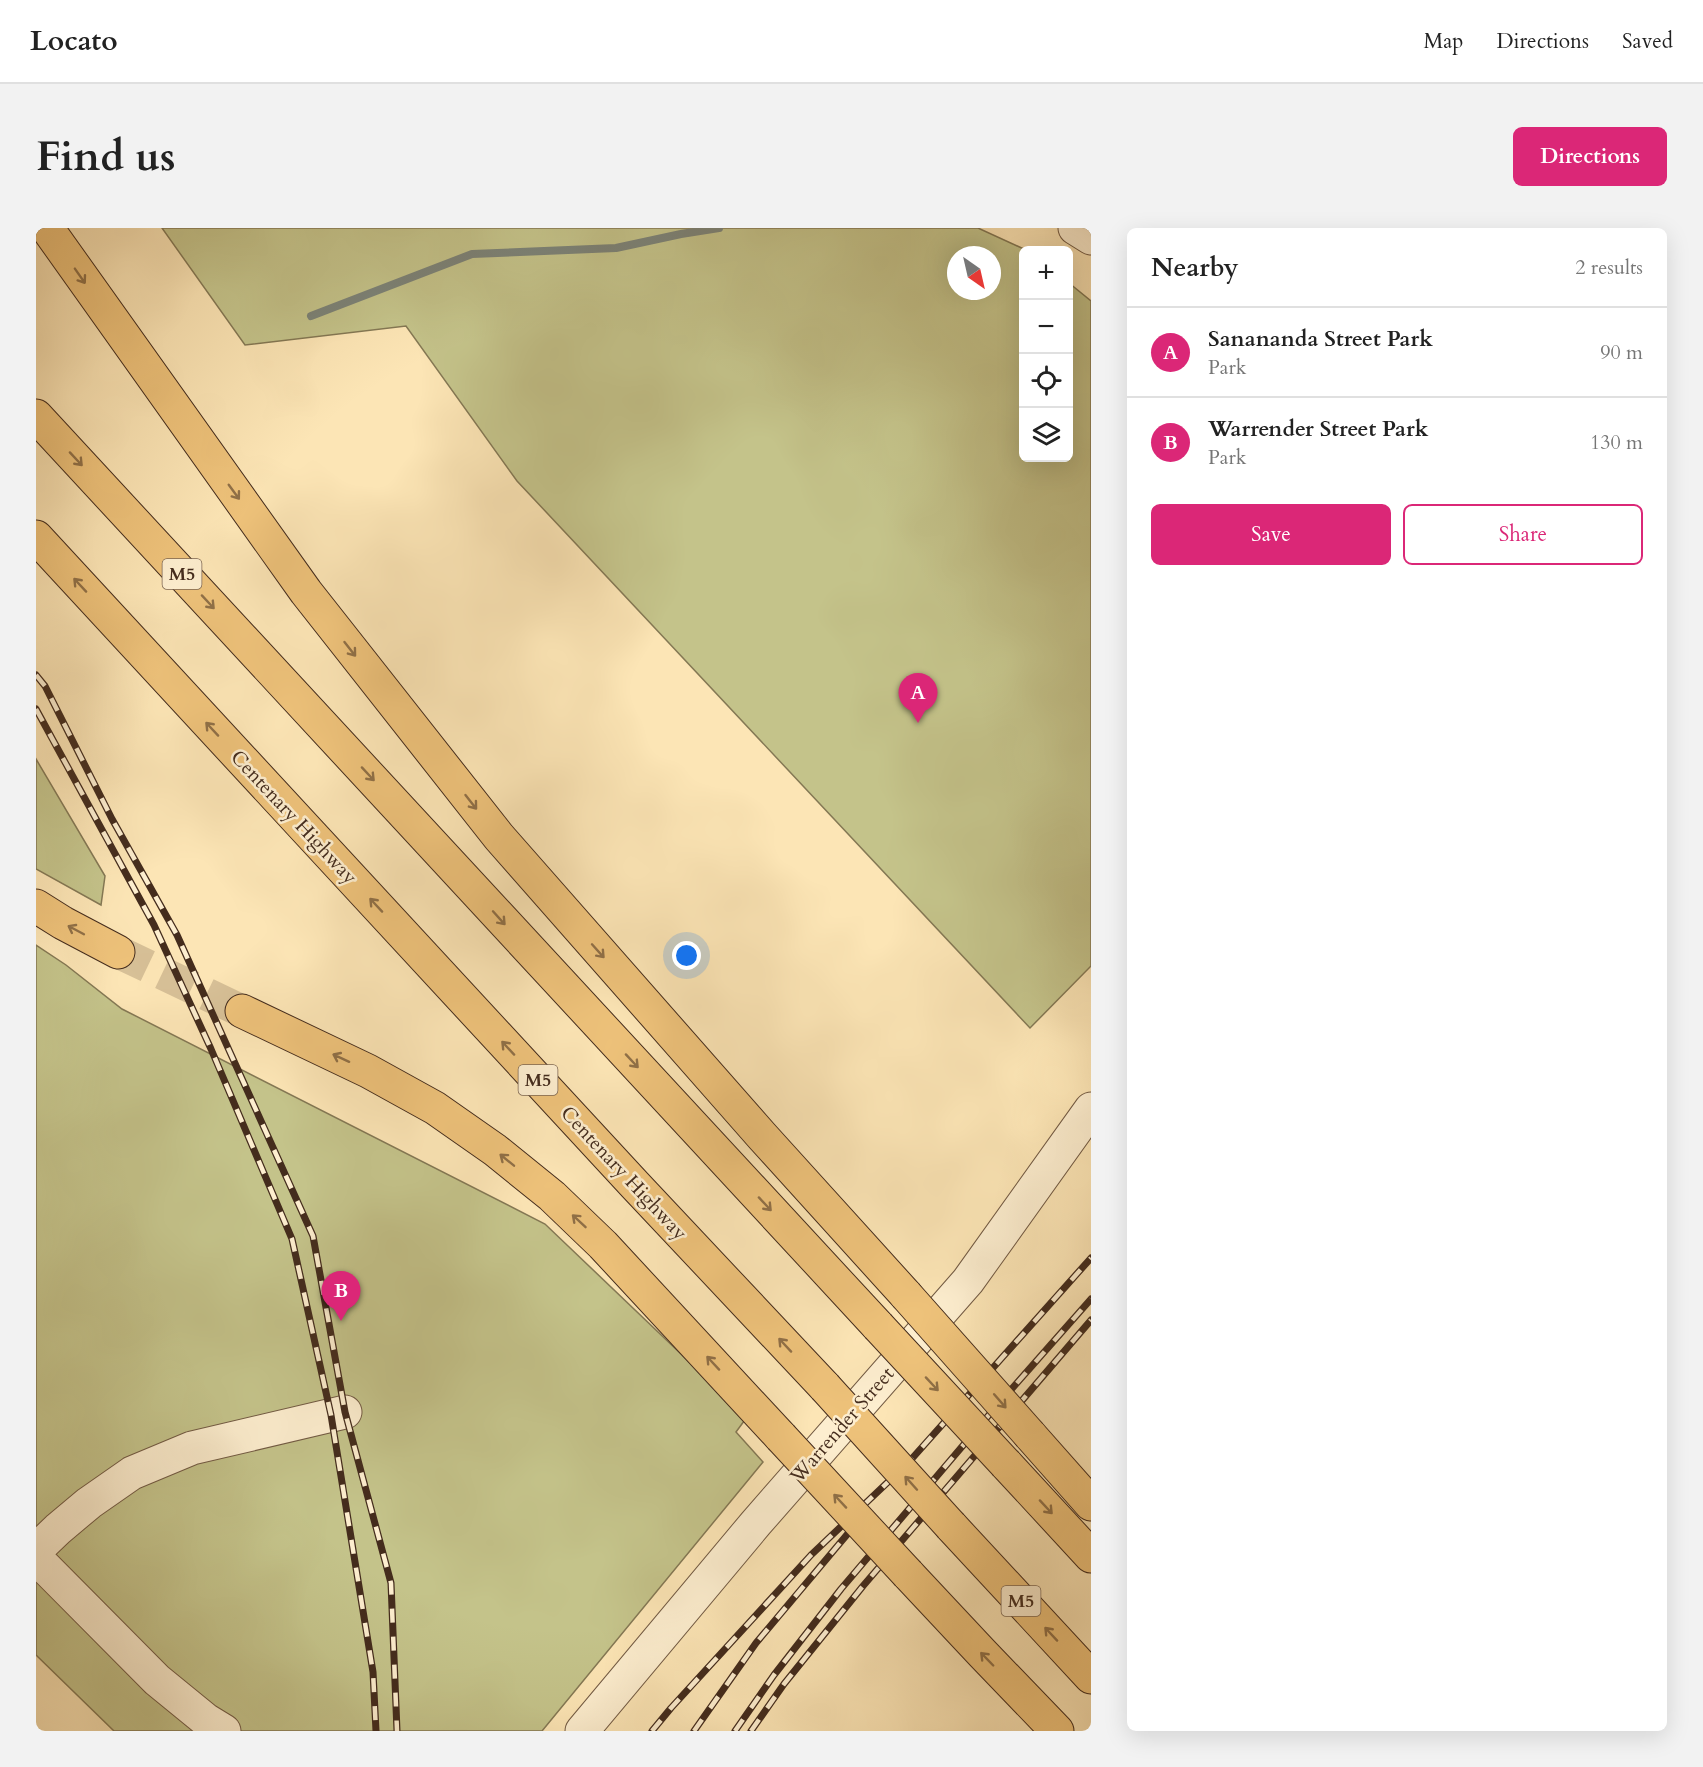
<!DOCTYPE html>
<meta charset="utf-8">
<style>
body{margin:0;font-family:Cardo,serif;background:#f2f2f2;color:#222}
.controls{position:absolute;right:18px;top:18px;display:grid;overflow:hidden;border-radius:9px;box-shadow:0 6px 24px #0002}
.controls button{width:54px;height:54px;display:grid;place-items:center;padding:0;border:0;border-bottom:2px solid #e0e0e0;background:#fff;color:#222;font:30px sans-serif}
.compass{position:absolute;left:911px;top:18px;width:54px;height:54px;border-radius:50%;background:#fff;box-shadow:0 6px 24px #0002;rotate:146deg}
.you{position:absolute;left:651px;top:728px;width:21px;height:21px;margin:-15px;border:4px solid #fff;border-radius:50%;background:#1a73e8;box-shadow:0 0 0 9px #1a73e833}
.badge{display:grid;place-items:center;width:39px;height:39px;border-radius:50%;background:#db2777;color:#fff;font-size:20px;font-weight:700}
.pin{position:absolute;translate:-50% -50px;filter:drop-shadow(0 2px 3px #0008)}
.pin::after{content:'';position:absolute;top:32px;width:21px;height:18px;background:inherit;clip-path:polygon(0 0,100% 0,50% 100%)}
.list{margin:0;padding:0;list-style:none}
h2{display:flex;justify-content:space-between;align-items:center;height:78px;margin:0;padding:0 24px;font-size:26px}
h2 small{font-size:20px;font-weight:400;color:#767676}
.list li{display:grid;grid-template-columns:39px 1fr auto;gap:18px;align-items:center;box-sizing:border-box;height:90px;padding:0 24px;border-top:2px solid #e0e0e0}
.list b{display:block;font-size:22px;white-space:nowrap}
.list p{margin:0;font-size:20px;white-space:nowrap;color:#767676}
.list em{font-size:20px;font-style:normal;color:#767676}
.actions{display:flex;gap:12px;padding:18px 24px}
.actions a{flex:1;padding:14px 0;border:2px solid #db2777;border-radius:9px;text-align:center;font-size:21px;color:#db2777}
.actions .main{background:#db2777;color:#fff}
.icon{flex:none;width:33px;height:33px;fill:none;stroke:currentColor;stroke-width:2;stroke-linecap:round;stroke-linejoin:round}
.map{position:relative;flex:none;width:1055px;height:1503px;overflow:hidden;border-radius:9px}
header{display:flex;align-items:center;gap:36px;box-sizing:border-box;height:84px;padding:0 30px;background:#fff;border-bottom:2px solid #e0e0e0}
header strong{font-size:28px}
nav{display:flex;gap:33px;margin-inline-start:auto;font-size:21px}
.intro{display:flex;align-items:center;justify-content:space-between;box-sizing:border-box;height:144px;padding:0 36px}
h1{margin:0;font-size:42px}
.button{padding:15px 27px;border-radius:9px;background:#db2777;color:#fff;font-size:21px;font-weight:700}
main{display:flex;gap:36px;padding:0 36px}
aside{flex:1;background:#fff;border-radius:9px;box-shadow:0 6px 24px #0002}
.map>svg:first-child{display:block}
.green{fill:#c4c38a;stroke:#847854;stroke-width:1.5;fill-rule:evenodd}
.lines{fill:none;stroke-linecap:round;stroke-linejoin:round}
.stream{stroke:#7c8378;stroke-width:8}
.highway-tunnel{stroke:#d7c097;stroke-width:33;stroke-dasharray:33 16;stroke-linecap:butt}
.minor-casing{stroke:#725a43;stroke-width:35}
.highway-casing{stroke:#442c1d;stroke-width:35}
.minor{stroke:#fdeecf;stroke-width:33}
.highway{stroke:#eec27a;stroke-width:33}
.rail-casing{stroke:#442c1d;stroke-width:7}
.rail{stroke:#fdeecf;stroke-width:4.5;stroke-dasharray:14;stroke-linecap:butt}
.highway-bridge-casing{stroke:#442c1d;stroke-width:35;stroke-linecap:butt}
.highway-bridge{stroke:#eec27a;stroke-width:33}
.oneway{stroke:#907047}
.labels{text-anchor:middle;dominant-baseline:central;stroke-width:5;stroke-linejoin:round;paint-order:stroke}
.shield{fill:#fdeecf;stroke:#7c6652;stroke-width:1.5}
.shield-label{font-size:18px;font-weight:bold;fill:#442c1d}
.street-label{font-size:20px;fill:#442c1d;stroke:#fdeecf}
</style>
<header>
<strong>Locato</strong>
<nav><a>Map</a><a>Directions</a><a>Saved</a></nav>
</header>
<div class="intro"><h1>Find us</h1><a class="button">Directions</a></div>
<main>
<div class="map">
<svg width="1055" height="1503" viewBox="0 0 1055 1503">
<rect width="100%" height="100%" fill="#fce5b5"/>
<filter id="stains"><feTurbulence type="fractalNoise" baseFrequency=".00333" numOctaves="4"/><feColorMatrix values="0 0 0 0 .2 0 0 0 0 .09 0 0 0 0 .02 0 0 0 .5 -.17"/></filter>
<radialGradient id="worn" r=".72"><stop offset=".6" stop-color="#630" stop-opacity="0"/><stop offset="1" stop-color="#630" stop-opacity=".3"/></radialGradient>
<path class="green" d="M 126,0 L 942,0 L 990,22 L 987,22 L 987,230 L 1032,230 L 1033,55 L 1055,73 L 1055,738 L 994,800 L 481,253 L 370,98 L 209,117 ZM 920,27 L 956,27 L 956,63 L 920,63 Z
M 0,531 L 69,648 L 65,677 L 0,641 Z
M 0,717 L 30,737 L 86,781 L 509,996 L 711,1189 L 700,1204 L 727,1234 L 506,1503 L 78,1503 L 0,1427 Z"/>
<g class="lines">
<path class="stream" d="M 275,88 L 436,26 L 580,20 L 645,6 L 683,0"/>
<path class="highway-tunnel" d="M 82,724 L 206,783"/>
<defs>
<path id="minor" d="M 1039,0 L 1055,10
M 0,1322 L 22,1301 L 53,1275 L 96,1245 L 156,1220 L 309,1184
M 0,1330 L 121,1452 L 170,1492 L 188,1503
M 546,1503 L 720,1295 L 932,1053 L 1055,881"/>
<path id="highway" d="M 11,0 L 270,364 L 463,609 L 726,908 L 870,1067
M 0,188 L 842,1098
M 0,309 L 599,957 L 789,1159
M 0,678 L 27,695 L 82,724
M 206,783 L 332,843 L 399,880 L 459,922 L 516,968 L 567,1017 L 745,1209
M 994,1207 L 1055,1276
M 970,1236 L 1055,1328
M 915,1298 L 1055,1449
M 872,1346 L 946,1425 L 1021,1503"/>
</defs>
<use href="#minor" class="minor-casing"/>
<use href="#highway" class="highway-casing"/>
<use href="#minor" class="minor"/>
<use href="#highway" class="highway"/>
<defs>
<path id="rail" d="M 0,447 L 9,458 L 76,591 L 141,707 L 277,1008 L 309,1184 L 355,1355 L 361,1503
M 0,481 L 118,697 L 175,821 L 256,1011 L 295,1187 L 337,1444 L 340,1503
M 616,1503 L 635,1480 L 775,1327 L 872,1235 L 1055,1030
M 658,1503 L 720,1415 L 830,1284
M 699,1503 L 738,1447 L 805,1361 L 958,1181 L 1055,1071
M 715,1503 L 748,1456 L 827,1358 L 1055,1092"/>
</defs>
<use href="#rail" class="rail-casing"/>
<use href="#rail" class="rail"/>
<defs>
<path id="highway-bridge" d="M 870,1067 L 994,1207
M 842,1098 L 970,1236
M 789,1159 L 915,1298
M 745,1209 L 872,1346"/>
</defs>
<use href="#highway-bridge" class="highway-bridge-casing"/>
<use href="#highway-bridge" class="highway-bridge"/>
</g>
<defs><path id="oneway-shaft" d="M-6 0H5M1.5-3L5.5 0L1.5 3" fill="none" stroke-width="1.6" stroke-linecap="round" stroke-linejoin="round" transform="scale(1.5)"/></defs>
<g class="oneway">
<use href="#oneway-shaft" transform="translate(44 48) rotate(55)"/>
<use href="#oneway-shaft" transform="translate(40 231) rotate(47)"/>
<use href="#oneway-shaft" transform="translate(198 264) rotate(54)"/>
<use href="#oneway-shaft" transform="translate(44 357) rotate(-133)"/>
<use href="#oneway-shaft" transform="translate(172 374) rotate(47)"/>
<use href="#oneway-shaft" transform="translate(314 421) rotate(52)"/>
<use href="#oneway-shaft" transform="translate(176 501) rotate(-133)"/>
<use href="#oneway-shaft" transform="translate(332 546) rotate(47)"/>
<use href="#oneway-shaft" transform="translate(435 574) rotate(52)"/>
<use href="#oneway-shaft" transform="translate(340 677) rotate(-133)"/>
<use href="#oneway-shaft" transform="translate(463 690) rotate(48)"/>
<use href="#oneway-shaft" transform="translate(40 702) rotate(-152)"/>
<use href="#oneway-shaft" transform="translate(562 723) rotate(48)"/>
<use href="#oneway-shaft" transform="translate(472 820) rotate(-133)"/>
<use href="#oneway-shaft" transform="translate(305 830) rotate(-155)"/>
<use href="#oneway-shaft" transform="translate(596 833) rotate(47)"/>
<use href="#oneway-shaft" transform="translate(471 932) rotate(-141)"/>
<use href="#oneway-shaft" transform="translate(729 976) rotate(47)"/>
<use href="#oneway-shaft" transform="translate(543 993) rotate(-137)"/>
<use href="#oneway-shaft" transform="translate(749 1117) rotate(-133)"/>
<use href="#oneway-shaft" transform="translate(677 1135) rotate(-133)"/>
<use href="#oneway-shaft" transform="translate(896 1156) rotate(47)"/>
<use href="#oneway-shaft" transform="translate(964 1173) rotate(49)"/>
<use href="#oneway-shaft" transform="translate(875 1255) rotate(-132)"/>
<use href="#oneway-shaft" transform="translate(804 1273) rotate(-133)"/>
<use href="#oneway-shaft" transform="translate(1010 1279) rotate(47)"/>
<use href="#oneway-shaft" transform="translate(1015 1406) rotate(-133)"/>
<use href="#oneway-shaft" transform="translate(951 1431) rotate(-134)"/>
</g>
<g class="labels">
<g class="shield">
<rect x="126.5" y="331" width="39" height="30" rx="4.5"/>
<rect x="482.5" y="837" width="39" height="30" rx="4.5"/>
<rect x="965.5" y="1358" width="39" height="30" rx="4.5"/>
</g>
<g class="shield-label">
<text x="146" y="346">M5</text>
<text x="502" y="852">M5</text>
<text x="985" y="1373">M5</text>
</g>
<g class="street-label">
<text transform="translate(258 589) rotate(47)">Centenary Highway</text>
<text transform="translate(588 945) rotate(47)">Centenary Highway</text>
<text transform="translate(806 1197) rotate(-49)">Warrender Street</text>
</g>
</g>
<rect width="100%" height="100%" filter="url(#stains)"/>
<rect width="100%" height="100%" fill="url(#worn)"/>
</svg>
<div class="controls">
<button>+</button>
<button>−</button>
<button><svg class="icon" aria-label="locate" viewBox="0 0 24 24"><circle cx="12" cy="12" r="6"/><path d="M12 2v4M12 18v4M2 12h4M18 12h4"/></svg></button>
<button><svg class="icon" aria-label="layers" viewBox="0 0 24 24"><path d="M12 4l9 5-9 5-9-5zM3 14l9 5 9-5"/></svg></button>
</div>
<svg class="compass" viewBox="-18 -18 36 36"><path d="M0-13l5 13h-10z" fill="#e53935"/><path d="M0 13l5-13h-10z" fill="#767676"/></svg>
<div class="you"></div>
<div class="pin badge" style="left:882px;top:495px">A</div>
<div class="pin badge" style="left:305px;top:1093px">B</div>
</div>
<aside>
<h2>Nearby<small>2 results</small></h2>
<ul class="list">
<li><span class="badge">A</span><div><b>Sanananda Street Park</b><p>Park</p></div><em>90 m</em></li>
<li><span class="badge">B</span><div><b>Warrender Street Park</b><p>Park</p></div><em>130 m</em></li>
</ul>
<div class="actions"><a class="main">Save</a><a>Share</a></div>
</aside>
</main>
